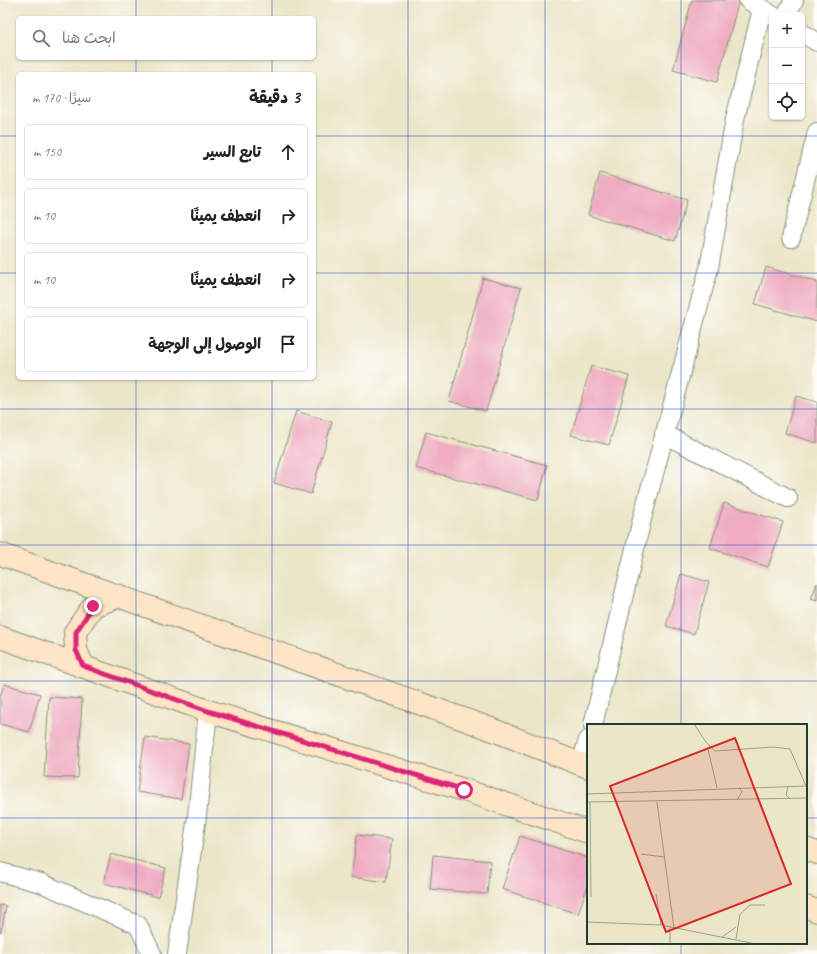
<!DOCTYPE html>
<html lang="ar">
<meta charset="utf-8">
<style>
body{margin:0;font-family:Caveat,"Playpen Sans Arabic",sans-serif;background:#f6f6f6;color:#222;direction:rtl}
.controls{position:absolute;right:12px;top:12px;display:grid;overflow:hidden;border-radius:6px;box-shadow:0 1px 3px #0004}
.controls button{width:36px;height:36px;display:grid;place-items:center;padding:0;border:0;border-bottom:1px solid #e0e0e0;background:#fff;color:#222;font:20px sans-serif}
.stop{position:absolute;width:12px;height:12px;margin:-9px;border:3px solid #db2777;border-radius:50%;background:#fff}
.stop.end{background:#db2777;border-color:#fff;box-shadow:0 1px 4px #0008}
.list{margin:0;padding:0;list-style:none}
h2{display:flex;justify-content:space-between;align-items:center;height:52px;margin:0;padding:0 16px;font-size:17px}
h2 small{font-size:13px;font-weight:400;color:#767676}
.list li{display:grid;grid-template-columns:26px 1fr auto;gap:12px;align-items:center;box-sizing:border-box;height:56px;margin:0 8px 8px;padding:0 8px;border:1px solid #e0e0e0;border-radius:6px}
.list b{display:block;font-size:15px;white-space:nowrap}
.list em{font-size:13px;font-style:normal;color:#767676}
.icon{flex:none;width:22px;height:22px;fill:none;stroke:currentColor;stroke-width:2;stroke-linecap:round;stroke-linejoin:round}
.map{position:relative;flex:none;width:817px;height:954px;overflow:hidden;direction:ltr}
.search{position:absolute;background:#fff;box-shadow:0 1px 3px #0004;left:16px;top:16px;width:300px;height:44px;display:flex;align-items:center;gap:10px;box-sizing:border-box;padding:0 14px;border-radius:6px;color:#767676;font-size:15px}
.panel{position:absolute;background:#fff;box-shadow:0 1px 3px #0004;left:16px;top:72px;width:300px;height:308px;border-radius:6px;direction:rtl}
.map>svg:first-child{display:block}
.building{fill:#efadc3}
.lines{fill:none;stroke-linecap:round;stroke-linejoin:round}
.street-casing{stroke:#86927e;stroke-width:20}
.secondary-casing{stroke:#86927e;stroke-width:24}
.street{stroke:#fff;stroke-width:18}
.secondary{stroke:#fde5c5;stroke-width:22}
.route{stroke:#db2777;stroke-width:5}
.grid{fill:none;stroke:#1d4ed8;stroke-width:1;stroke-opacity:0.55}
.inset-road{fill:none;stroke:#9aa28d;stroke-width:1}
.view{fill:#d62828;fill-opacity:0.15;stroke:#d62828;stroke-width:2}
.inset-edge{fill:none;stroke:#1f3d34;stroke-width:2}
</style>
<div class="map">
<svg width="817" height="954" viewBox="0 0 817 954">
<rect width="100%" height="100%" fill="#fdfcf7"/>
<filter id="ink" filterUnits="userSpaceOnUse"><feTurbulence type="fractalNoise" baseFrequency=".025" numOctaves="2"/><feDisplacementMap in="SourceGraphic" scale="8" xChannelSelector="R" yChannelSelector="G"/><feConvolveMatrix kernelMatrix="1 2 1 2 8 2 1 2 1" color-interpolation-filters="sRGB"/></filter>
<filter id="wash" filterUnits="userSpaceOnUse"><feTurbulence type="fractalNoise" baseFrequency=".012" numOctaves="4" result="noise"/><feDisplacementMap in="SourceGraphic" scale="16" xChannelSelector="R" yChannelSelector="G"/><feGaussianBlur stdDeviation="0.9" result="paint"/><feColorMatrix in="noise" values="0 0 0 0 0 0 0 0 0 0 0 0 0 0 0 0 0 1.4 0 .05"/><feComposite in="paint" operator="in"/></filter>
<g filter="url(#wash)">
<rect width="100%" height="100%" fill="#ece6c9"/>
<g id="blocks">
<path class="building" d="M 692,0 L 739,0 L 717,82 L 673,70 Z
M 600,173 L 687,200 L 675,241 L 588,215 Z
M 766,267 L 817,282 L 817,322 L 755,304 Z
M 483,278 L 521,288 L 486,411 L 449,401 Z
M 591,366 L 629,376 L 609,445 L 571,435 Z
M 796,396 L 817,402 L 817,443 L 785,433 Z
M 296,411 L 332,422 L 311,494 L 274,483 Z
M 426,432 L 547,465 L 538,500 L 416,468 Z
M 724,503 L 783,522 L 768,567 L 710,548 Z
M 681,574 L 709,582 L 694,634 L 666,626 Z
M 817,583 L 817,601 L 811,599 Z
M 4,684 L 40,694 L 29,732 L 0,724 L 0,697 Z
M 49,697 L 82,699 L 78,778 L 44,777 Z
M 145,737 L 189,744 L 181,799 L 137,792 Z
M 357,835 L 392,839 L 386,882 L 351,877 Z
M 520,836 L 588,858 L 588,885 L 578,914 L 502,889 Z
M 111,854 L 166,868 L 158,897 L 104,883 Z
M 433,855 L 490,861 L 487,894 L 430,889 Z
M 0,905 L 6,906 L 1,932 L 0,932 Z"/>
</g>
</g>
<g filter="url(#ink)">
<use href="#blocks" fill-opacity="0" stroke="#86927e" stroke-width="1"/>
<g class="lines">
<defs>
<path id="street" d="M 748,0 L 772,15
M 786,15 L 794,0
M 802,33 L 817,42
M 791,238 L 817,132
M 664,434 L 788,498
M 593,725 L 642,519 L 709,268 L 735,119 L 762,9
M 581,764 L 588,740
M 0,872 L 41,883 L 138,925 L 152,954
M 177,954 L 197,816 L 208,711"/>
<path id="secondary" d="M 0,554 L 483,726 L 588,767
M 0,637 L 208,711 L 464,790 L 588,832
M 83,666 L 76,650 L 75,632 L 93,606 L 120,596
M 806,849 L 817,853
M 806,907 L 817,911"/>
</defs>
<use href="#street" class="street-casing"/>
<use href="#secondary" class="secondary-casing"/>
<use href="#street" class="street"/>
<use href="#secondary" class="secondary"/>
</g>
</g>
<g class="lines" filter="url(#ink)">
<path class="route" d="M 93,606 L 76,632 L 76,650 L 83,666 L 208,711 L 464,790"/>
</g>
<path class="grid" d="M 136,0 L 136,18M 272,0 L 272,18M 408,0 L 408,954M 545,0 L 545,954M 681,0 L 681,725M 136,58 L 136,74M 272,58 L 272,74M 0,136 L 18,136M 314,136 L 817,136M 0,273 L 18,273M 314,273 L 817,273M 136,378 L 136,954M 272,378 L 272,954M 0,409 L 817,409M 0,545 L 817,545M 0,681 L 817,681M 0,818 L 588,818M 806,818 L 817,818M 681,943 L 681,954"/>
<g transform="translate(587 724)">
<rect width="220" height="220" fill="#ece6c9"/>
<path class="inset-road" d="M 107,0 L 119,18 L 128,27 L 186,23 L 203,25 L 219,62M 123,22 L 121,25 L 130,64M 201,62 L 199,71 L 203,75M 0,70 L 220,62M 150,76 L 155,68 L 152,63M 0,78 L 220,74M 3,78 L 4,173M 70,78 L 87,204M 54,130 L 77,133M 69,170 L 74,201M 0,198 L 74,201 L 169,220M 135,213 L 149,203M 149,215 L 153,190 L 163,181 L 178,181M 83,220 L 83,203"/>
<path class="view" d="M 148,14 L 204,160 L 79,208 L 23,62 Z"/>
<rect width="220" height="220" class="inset-edge"/>
</g>
</svg>
<div class="controls">
<button>+</button>
<button>−</button>
<button><svg class="icon" aria-label="locate" viewBox="0 0 24 24"><circle cx="12" cy="12" r="6"/><path d="M12 2v4M12 18v4M2 12h4M18 12h4"/></svg></button>
</div>
<div class="stop" style="left:464px;top:790px"></div>
<div class="stop end" style="left:93px;top:606px"></div>
<div class="search"><svg class="icon" aria-label="search" viewBox="0 0 24 24"><circle cx="10" cy="10" r="6"/><path d="M15 15l6 6"/></svg>ابحث هنا</div>
<section class="panel">
<h2>3 دقيقة<small>سيرًا · 170 m</small></h2>
<ul class="list">
<li><svg class="icon" aria-label="ahead" viewBox="0 0 24 24"><path d="M12 20V5M6 11l6-6 6 6"/></svg><div><b>تابع السير</b></div><em>150 m</em></li>
<li><svg class="icon" aria-label="right" viewBox="0 0 24 24"><path d="M7 20v-9h11M14 6l5 5-5 5"/></svg><div><b>انعطف يمينًا</b></div><em>10 m</em></li>
<li><svg class="icon" aria-label="right" viewBox="0 0 24 24"><path d="M7 20v-9h11M14 6l5 5-5 5"/></svg><div><b>انعطف يمينًا</b></div><em>10 m</em></li>
<li><svg class="icon" aria-label="arrive" viewBox="0 0 24 24"><path d="M6 21V4h12l-3 4 3 4H6"/></svg><div><b>الوصول إلى الوجهة</b></div></li>
</ul>
</section>
</div>
